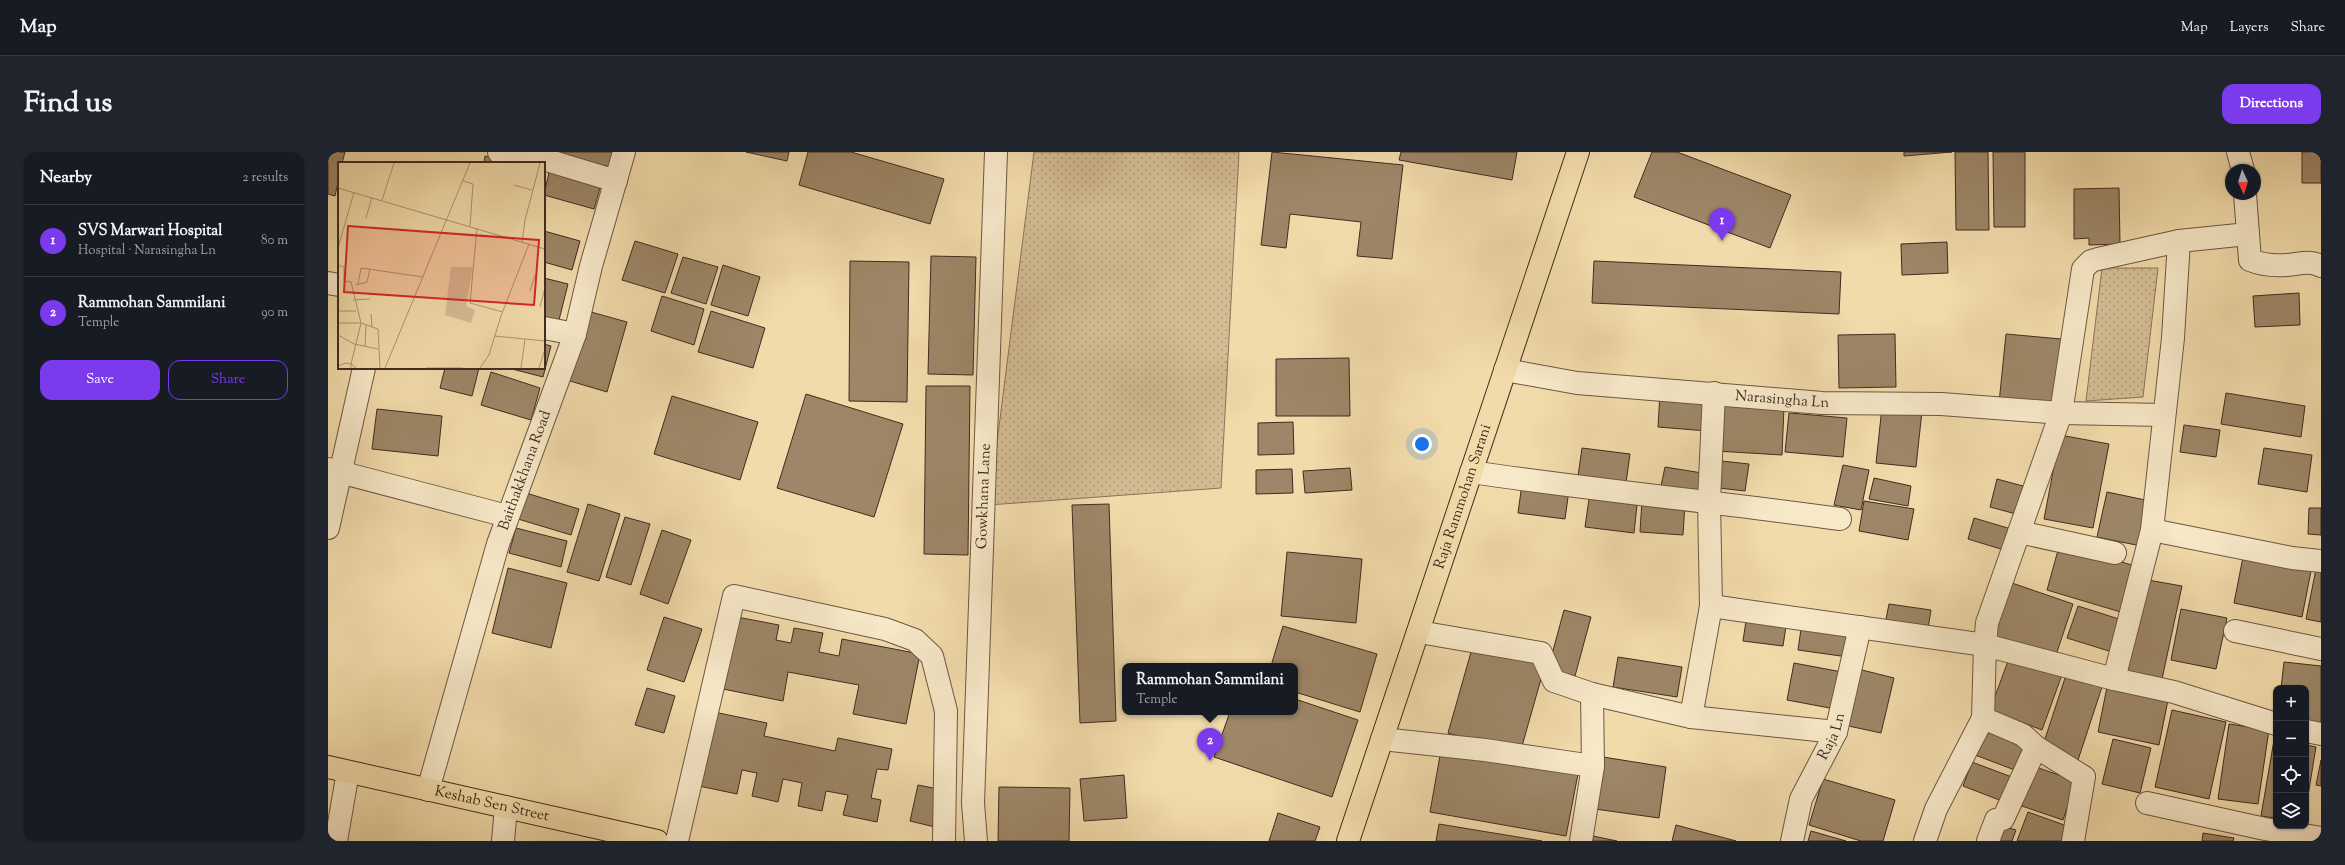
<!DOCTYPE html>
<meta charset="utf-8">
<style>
body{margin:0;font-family:"Sorts Mill Goudy",serif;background:#20242c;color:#f1f3f6}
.controls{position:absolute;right:12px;bottom:12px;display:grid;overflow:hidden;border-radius:8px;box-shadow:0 1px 3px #0004}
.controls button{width:36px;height:36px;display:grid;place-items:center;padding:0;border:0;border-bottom:1px solid #363941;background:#171b24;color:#f1f3f6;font:20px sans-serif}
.compass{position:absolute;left:1897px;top:12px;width:36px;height:36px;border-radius:50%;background:#171b24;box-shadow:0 1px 3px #0004;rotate:176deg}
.you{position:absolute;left:1094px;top:292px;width:14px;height:14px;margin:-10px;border:3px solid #fff;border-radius:50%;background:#1a73e8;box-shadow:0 0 0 6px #1a73e833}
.badge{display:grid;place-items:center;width:26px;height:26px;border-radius:50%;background:#7c3aed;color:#fff;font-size:13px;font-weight:700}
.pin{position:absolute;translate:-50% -33px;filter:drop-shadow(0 1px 2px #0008)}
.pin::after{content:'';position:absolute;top:21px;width:14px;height:12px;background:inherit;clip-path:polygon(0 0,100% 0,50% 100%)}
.popup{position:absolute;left:794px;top:511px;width:176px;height:52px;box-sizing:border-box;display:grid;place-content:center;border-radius:8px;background:#171b24;filter:drop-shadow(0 1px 3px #0005);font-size:13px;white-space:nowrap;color:#9ea1a6}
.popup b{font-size:15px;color:#f1f3f6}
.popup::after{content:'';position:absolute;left:50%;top:100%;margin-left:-8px;border:8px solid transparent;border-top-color:#171b24}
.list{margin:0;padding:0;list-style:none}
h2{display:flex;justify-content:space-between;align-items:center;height:52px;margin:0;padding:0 16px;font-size:17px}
h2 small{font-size:13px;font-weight:400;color:#9ea1a6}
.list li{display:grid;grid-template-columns:26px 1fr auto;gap:12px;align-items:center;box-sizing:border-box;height:72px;padding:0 16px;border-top:1px solid #363941}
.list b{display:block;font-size:15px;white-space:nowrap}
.list p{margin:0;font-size:13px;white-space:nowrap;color:#9ea1a6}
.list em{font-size:13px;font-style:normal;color:#9ea1a6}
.actions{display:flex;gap:8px;padding:12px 16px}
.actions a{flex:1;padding:9px 0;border:1px solid #7c3aed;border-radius:12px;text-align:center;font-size:14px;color:#7c3aed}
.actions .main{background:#7c3aed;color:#fff}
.icon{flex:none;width:22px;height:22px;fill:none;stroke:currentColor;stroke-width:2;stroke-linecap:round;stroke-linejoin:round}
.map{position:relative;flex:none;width:1993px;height:689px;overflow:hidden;border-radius:12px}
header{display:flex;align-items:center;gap:24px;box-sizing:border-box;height:56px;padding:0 20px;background:#171b24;border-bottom:1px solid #363941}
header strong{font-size:19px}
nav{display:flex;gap:22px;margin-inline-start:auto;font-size:14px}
.intro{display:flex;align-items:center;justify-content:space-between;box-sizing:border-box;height:96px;padding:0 24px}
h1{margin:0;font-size:28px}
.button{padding:10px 18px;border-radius:12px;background:#7c3aed;color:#fff;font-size:14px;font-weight:700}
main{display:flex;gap:24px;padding:0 24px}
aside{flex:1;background:#171b24;border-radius:12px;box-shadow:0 1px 3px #0004}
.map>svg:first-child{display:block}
.park{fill:url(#park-dots);stroke:#8a745a}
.building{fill:#9d8768;stroke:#402b20}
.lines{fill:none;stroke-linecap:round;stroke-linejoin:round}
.minor-casing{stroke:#6c5743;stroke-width:24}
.major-casing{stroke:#402b20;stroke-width:24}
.minor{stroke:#f7e8c8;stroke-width:22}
.major{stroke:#f2dbab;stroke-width:22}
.labels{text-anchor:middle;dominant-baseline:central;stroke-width:4;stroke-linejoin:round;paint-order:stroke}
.street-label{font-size:15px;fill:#402b20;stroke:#f7e8c8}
.inset-road{fill:none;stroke:#ab9573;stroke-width:1}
.view{fill:#d62828;fill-opacity:0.15;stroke:#d62828;stroke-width:2}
.inset-edge{fill:none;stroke:#402b20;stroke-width:2}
</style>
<header>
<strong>Map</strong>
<nav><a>Map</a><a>Layers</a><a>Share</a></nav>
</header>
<div class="intro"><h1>Find us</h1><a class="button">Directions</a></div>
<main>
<aside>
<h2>Nearby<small>2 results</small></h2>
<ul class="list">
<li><span class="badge">1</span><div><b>SVS Marwari Hospital</b><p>Hospital · Narasingha Ln</p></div><em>80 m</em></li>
<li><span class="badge">2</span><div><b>Rammohan Sammilani</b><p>Temple</p></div><em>90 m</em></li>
</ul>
<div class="actions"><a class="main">Save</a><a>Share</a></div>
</aside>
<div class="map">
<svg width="1993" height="689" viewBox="0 0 1993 689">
<defs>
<pattern id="park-dots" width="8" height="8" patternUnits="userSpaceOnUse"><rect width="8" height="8" fill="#d4bd93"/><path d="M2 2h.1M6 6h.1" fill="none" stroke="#ad9a78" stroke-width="1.8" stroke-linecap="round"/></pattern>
</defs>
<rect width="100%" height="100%" fill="#f2dbab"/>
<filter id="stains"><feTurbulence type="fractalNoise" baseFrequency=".005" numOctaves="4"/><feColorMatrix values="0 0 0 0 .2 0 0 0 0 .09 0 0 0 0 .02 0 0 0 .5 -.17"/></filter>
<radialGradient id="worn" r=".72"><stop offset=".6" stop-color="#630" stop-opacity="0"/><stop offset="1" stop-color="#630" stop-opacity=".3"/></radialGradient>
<path class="park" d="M 706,0 L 911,0 L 893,336 L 661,353 Z
M 1774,116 L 1830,116 L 1815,245 L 1758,249 Z"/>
<path class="building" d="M 0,0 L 17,0 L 14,11 L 11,11 L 11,26 L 7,44 L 0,42 Z
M 228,0 L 285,0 L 281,15 Z
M 418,0 L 461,0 L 459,9 Z
M 480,0 L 523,0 L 616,27 L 602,72 L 471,33 Z
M 944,0 L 1075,13 L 1064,107 L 1029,104 L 1033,70 L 962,62 L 958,96 L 933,93 Z
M 1073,0 L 1189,0 L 1184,28 L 1071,8 Z
M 1324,0 L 1349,0 L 1463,43 L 1442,96 L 1306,45 Z
M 1576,0 L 1624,0 L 1576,4 Z
M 1627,0 L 1660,0 L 1661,78 L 1628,78 Z
M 1665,0 L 1697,0 L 1697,75 L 1666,75 Z
M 1974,0 L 1993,0 L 1993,31 L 1974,31 Z
M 157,4 L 182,11 L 156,11 Z
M 222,16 L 274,29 L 266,57 L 216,43 Z
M 1791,36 L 1792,92 L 1761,93 L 1761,86 L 1746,87 L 1746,37 Z
M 216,79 L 252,89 L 244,118 L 216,110 Z
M 307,89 L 350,102 L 337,141 L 294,128 Z
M 1619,90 L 1620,121 L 1574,123 L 1573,92 Z
M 603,104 L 648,105 L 645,223 L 600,222 Z
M 355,105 L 390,115 L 378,152 L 343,141 Z
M 522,109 L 581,110 L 579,250 L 521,249 Z
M 1266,109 L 1513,120 L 1511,162 L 1264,151 Z
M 395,113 L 432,125 L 420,164 L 383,153 Z
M 216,126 L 240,132 L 230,172 L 216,169 Z
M 1971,141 L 1972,173 L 1927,175 L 1925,144 Z
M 334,144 L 376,157 L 366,193 L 323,179 Z
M 383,159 L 437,176 L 425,216 L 370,200 Z
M 263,160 L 299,170 L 279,240 L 242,229 Z
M 1567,182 L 1568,235 L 1511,236 L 1510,183 Z
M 1678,182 L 1733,187 L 1727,256 L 1671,251 Z
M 216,192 L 223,194 L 215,225 L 180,216 L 216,216 Z
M 1021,206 L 1022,264 L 948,264 L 948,207 Z
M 117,216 L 151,216 L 144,244 L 112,236 Z
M 163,220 L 212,236 L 203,268 L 153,253 Z
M 598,234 L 642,234 L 640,403 L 596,402 Z
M 1332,241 L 1382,245 L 1379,279 L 1330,275 Z
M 1898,241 L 1977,254 L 1973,285 L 1893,272 Z
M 478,242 L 575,272 L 546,365 L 449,336 Z
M 344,244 L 430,270 L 412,328 L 326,302 Z
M 1390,251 L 1456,255 L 1454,303 L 1388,299 Z
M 1554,255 L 1594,259 L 1588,315 L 1548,311 Z
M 49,257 L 114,264 L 110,304 L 44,297 Z
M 1461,261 L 1519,266 L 1515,305 L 1457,300 Z
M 965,270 L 966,302 L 930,303 L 930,271 Z
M 1856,273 L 1892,278 L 1888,305 L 1852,300 Z
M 1732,283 L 1781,292 L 1765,376 L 1716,367 Z
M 1254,296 L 1302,302 L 1298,331 L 1250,324 Z
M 1936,296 L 1984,303 L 1979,340 L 1930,332 Z
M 1394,309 L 1421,312 L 1417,339 L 1391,336 Z
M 1515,313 L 1541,318 L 1533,358 L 1506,353 Z
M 1337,315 L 1374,321 L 1370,340 L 1333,334 Z
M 1022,316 L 1024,338 L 977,341 L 975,319 Z
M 964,317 L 965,341 L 928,342 L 928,318 Z
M 1546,326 L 1583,334 L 1580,354 L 1541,347 Z
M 1669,327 L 1695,334 L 1688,362 L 1662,355 Z
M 1194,332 L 1241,338 L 1237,367 L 1190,361 Z
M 1779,340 L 1822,349 L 1813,394 L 1769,385 Z
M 198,341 L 251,357 L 243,383 L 190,367 Z
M 1261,347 L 1309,353 L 1306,381 L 1257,375 Z
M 1314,348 L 1357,351 L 1355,383 L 1312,380 Z
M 1536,349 L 1586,357 L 1580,388 L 1531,379 Z
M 260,352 L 292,362 L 271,429 L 239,420 Z
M 781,352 L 788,569 L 752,571 L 744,353 Z
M 1981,356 L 1993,356 L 1993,383 L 1980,382 Z
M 297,365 L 322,372 L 303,433 L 278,425 Z
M 1646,366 L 1683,377 L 1676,398 L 1640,387 Z
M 188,376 L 239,389 L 233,415 L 181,401 Z
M 334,378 L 363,388 L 340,452 L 312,442 Z
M 1732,391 L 1810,415 L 1796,461 L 1719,438 Z
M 959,400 L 1034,407 L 1028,471 L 953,464 Z
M 1916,400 L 1984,414 L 1974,465 L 1906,451 Z
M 1989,412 L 1993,413 L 1993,470 L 1978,467 Z
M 180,416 L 239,431 L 223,496 L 164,481 Z
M 1814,427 L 1854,434 L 1834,527 L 1795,519 Z
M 1684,431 L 1745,452 L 1727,506 L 1665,485 Z
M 1561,452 L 1603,458 L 1599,483 L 1556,477 Z
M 1750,454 L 1794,468 L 1784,500 L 1739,486 Z
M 1853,457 L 1899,466 L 1888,517 L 1843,508 Z
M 1236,458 L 1263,465 L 1247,524 L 1220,517 Z
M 336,465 L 374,477 L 356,530 L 319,518 Z
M 409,465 L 451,473 L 448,488 L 463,491 L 466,476 L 495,481 L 491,500 L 511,504 L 514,487 L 592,502 L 578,572 L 525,562 L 531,533 L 460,520 L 455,549 L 395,537 Z
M 1418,469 L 1458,474 L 1455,494 L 1415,489 Z
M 1474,470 L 1524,478 L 1520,505 L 1470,498 Z
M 955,474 L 1049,502 L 1032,560 L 967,540 L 967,514 L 943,514 Z
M 1145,493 L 1217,513 L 1192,601 L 1120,581 Z
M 1683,501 L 1735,520 L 1714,578 L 1662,558 Z
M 1290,505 L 1354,515 L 1349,545 L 1285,535 Z
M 1956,510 L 1993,514 L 1993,573 L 1978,571 L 1978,536 L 1953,536 Z
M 1466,511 L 1514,520 L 1507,557 L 1459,548 Z
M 1530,517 L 1566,526 L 1553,581 L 1516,573 Z
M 1738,523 L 1774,535 L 1750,608 L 1714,596 Z
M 1779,535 L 1840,548 L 1831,593 L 1770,580 Z
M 319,536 L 347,544 L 336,581 L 307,573 Z
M 967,547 L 1030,568 L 1004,645 L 886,605 L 902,560 L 967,560 Z
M 1844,558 L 1898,570 L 1881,647 L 1827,635 Z
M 386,560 L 439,571 L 436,584 L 507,599 L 510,586 L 564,597 L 560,618 L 549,617 L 543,646 L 553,648 L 549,670 L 515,663 L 520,643 L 498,639 L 494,659 L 470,654 L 474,631 L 455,627 L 450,650 L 424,644 L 429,621 L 414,618 L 409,642 L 371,634 Z
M 1901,572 L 1941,578 L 1930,652 L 1890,647 Z
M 1658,575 L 1703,593 L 1692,620 L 1647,603 Z
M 1785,587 L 1823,596 L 1812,641 L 1774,632 Z
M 1946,588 L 1948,588 L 1948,666 L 1933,664 Z
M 1978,593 L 1988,595 L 1978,656 Z
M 1113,598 L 1250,622 L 1238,684 L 1102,660 Z
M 1275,605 L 1338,615 L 1331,666 L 1267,657 Z
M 1993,608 L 1993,634 L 1988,633 Z
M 1644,610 L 1689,627 L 1679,651 L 1635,634 Z
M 1702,613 L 1748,629 L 1735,668 L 1688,652 Z
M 796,623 L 799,666 L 756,669 L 752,627 Z
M 1495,627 L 1567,648 L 1555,689 L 1533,689 L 1481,673 Z
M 590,633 L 615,638 L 607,675 L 582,669 Z
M 671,635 L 742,636 L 741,689 L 670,689 Z
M 1700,660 L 1739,674 L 1734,689 L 1689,689 Z
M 950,661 L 992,675 L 987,689 L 941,689 Z
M 1111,672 L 1214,689 L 1108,689 Z
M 1668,672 L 1688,678 L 1684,689 L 1662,689 Z
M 1348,673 L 1408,689 L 1344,689 Z
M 1483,679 L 1518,689 L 1480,689 Z
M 1875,681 L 1906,686 L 1905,689 L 1874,689 Z
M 1265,684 L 1289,689 L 1263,689 Z"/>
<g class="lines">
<defs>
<g id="minor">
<path d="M 171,0 L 215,7 L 288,29"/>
<path d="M 1910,0 L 1915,18"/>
<path d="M 1917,42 L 1922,108 C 1934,113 1946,114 1959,113 C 1972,112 1981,108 1993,114"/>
<path d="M 0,131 L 11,133"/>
<path d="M 216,176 L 247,182"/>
<path id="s1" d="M 1177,218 L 1249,231 L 1494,251 L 1613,252 L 1733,261 L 1835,263"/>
<path d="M 1386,241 L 1381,349 L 1383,454 L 1363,565 L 1508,580"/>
<path d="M 0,317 L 179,364"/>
<path d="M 1143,320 C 1266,338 1389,350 1512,367"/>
<path d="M 0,376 L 36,216"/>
<path d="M 1824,378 L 1964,406 L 1993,409"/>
<path d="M 1691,380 L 1787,401"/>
<path d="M 1383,454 L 1657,493 L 1659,471 L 1733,261 L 1755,117 L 1763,109 L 1770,107 L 1851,89 L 1920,82"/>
<path d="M 1907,479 L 1993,497"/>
<path d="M 1091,480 L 1213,501 L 1226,529 L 1264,542 L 1363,565"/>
<path d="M 1786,527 L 1824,378 L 1845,186 L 1851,89"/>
<path d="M 1655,566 L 1695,583 L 1708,595 L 1675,667 L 1668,668 L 1660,689"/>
<path d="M 1978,579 L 1993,582"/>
<path d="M 1054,587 L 1157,598 L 1265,614"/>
<path d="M 1708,595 L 1756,625 L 1745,689"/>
<path id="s2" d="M 100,638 L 170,392 L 247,182 L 263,114 L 296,0"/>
<path d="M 1819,651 L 1937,677 L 1993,686"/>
<path d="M 8,689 L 20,620"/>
<path d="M 175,689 L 178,655"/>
<path d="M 349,689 L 406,444 L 557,477 L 587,488 L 604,504 L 618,559 L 616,689"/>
<path id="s3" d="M 648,689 L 645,651 L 668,0"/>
<path d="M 1253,689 L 1265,614 L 1264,542"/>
<path id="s4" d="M 1464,689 L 1473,647 L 1508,580 L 1532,475"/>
<path d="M 1597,689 L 1608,657 L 1655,566 L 1657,493 L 1786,527 L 1846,540 L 1948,572"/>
</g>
<g id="major">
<path id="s5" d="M 0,615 L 329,689"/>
<path id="s6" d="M 1020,689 L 1250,0"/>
</g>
</defs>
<use href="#minor" class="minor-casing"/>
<use href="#major" class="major-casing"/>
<use href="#minor" class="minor"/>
<use href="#major" class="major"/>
</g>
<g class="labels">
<g class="street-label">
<text stroke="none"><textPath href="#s1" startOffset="279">Narasingha Ln</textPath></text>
<text stroke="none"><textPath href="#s2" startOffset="334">Baithakkhana Road</textPath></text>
<text stroke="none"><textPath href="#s3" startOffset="345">Gowkhana Lane</textPath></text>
<text stroke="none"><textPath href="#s6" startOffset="363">Raja Rammohan Sarani</textPath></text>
<text stroke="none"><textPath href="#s4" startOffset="113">Raja Ln</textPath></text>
<text stroke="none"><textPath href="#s5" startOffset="168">Keshab Sen Street</textPath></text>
</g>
</g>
<g transform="translate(10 10)">
<rect width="207" height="207" fill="#f2dbab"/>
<path d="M 113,105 L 135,105 L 128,144 L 137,148 L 133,161 L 107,153 Z" fill="#d4bd93"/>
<path class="inset-road" d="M 125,19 L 135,22 L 132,64M 176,23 L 194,28M 0,26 L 207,87M 44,38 L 56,1M 28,56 L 34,35M 139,66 L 132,141 L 165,150M 184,80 L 187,58 L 202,1M 0,86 L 16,30M 0,103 L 6,105 L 6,119 L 13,120 L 23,161 L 13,202 L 18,206M 20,122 L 23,106 L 85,115M 18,123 L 29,120 L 32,107M 192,129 L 197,113M 15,138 L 32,137M 202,145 L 207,126M 0,149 L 18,149M 33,152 L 34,165M 0,161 L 23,161 L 40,167 L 42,206M 0,173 L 16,182 L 40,187M 156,174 L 207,179M 27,185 L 28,163M 0,204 L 8,201 L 13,202 L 13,206M 47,206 L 132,1M 88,206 L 125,206M 142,206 L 151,193 L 163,154 L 191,82M 183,206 L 187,177M 201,206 L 207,187"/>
<path class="view" d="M 10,64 L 201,78 L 196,143 L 6,130 Z"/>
<rect width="207" height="207" class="inset-edge"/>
</g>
<rect width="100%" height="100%" filter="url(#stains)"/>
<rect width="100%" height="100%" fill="url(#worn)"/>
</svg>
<div class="controls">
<button>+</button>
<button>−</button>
<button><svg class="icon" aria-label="locate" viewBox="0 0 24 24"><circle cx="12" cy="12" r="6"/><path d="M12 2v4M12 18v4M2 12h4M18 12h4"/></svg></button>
<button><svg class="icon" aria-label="layers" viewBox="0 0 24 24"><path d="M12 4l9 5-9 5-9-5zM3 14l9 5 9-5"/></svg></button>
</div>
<svg class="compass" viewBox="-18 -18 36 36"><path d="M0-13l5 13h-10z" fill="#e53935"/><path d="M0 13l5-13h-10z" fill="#9ea1a6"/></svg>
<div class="you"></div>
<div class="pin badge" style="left:1394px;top:89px">1</div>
<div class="pin badge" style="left:882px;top:609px">2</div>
<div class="popup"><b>Rammohan Sammilani</b>Temple</div>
</div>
</main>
